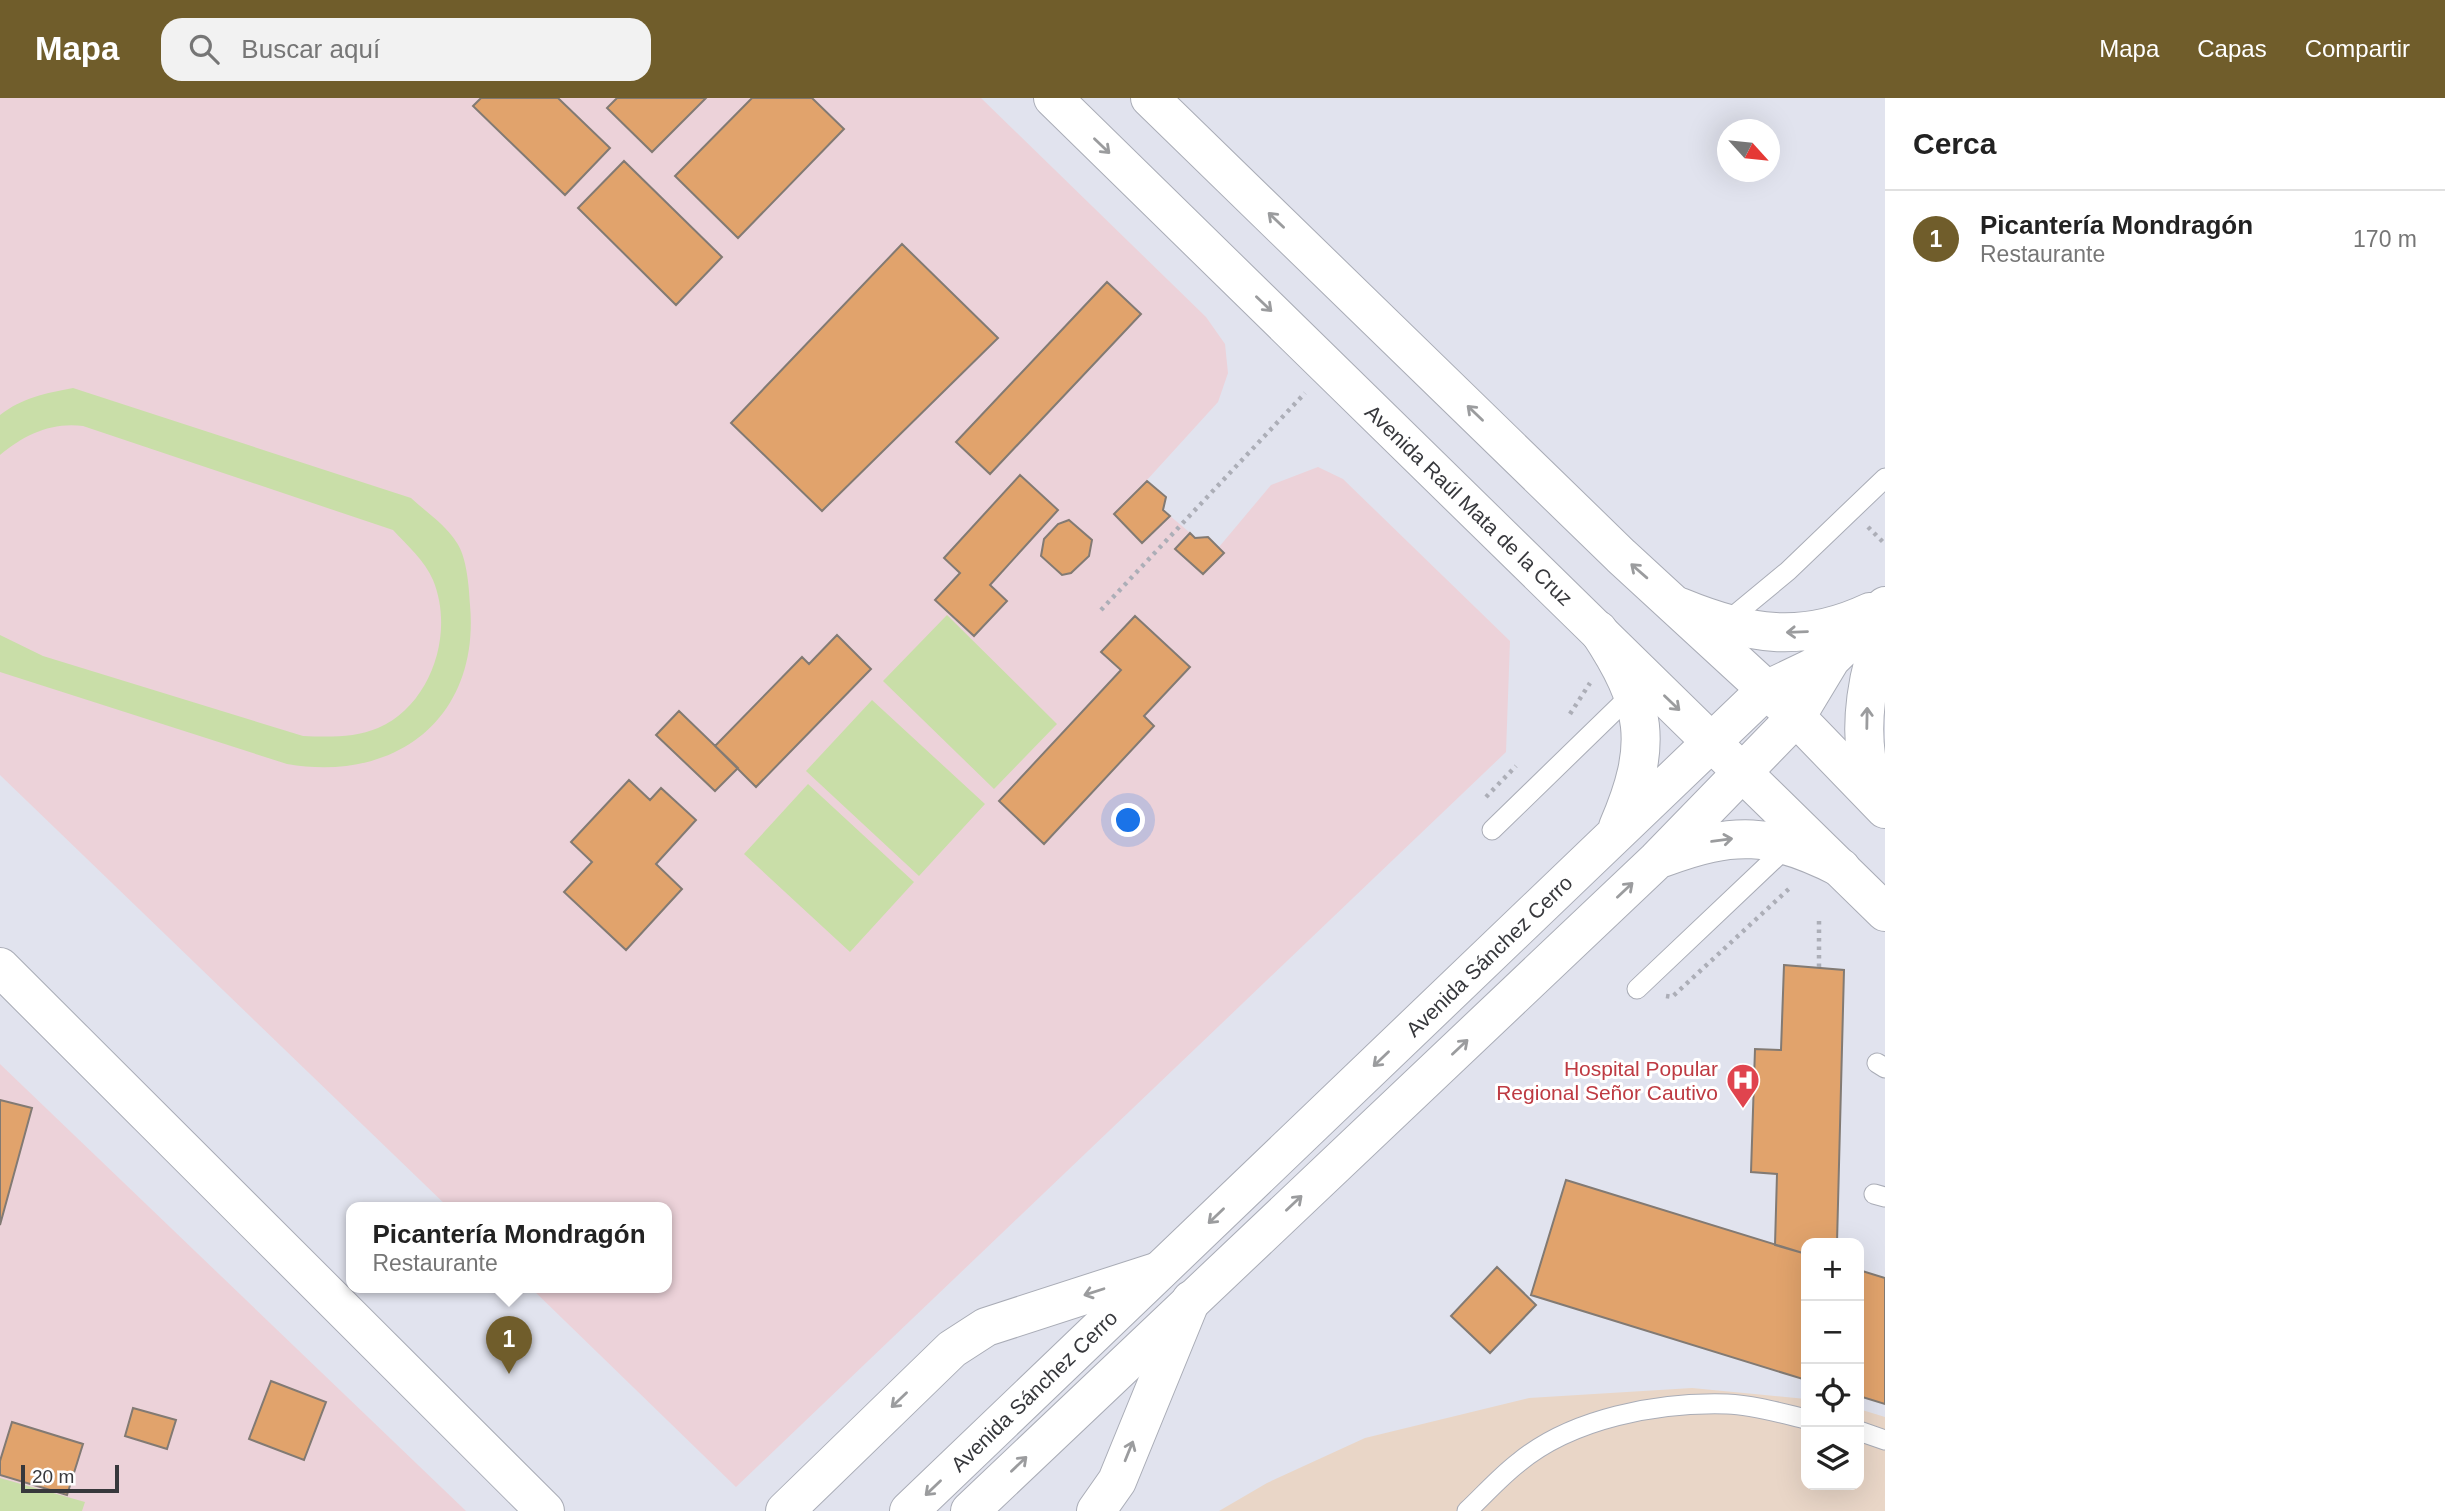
<!DOCTYPE html>
<html lang="es">
<meta charset="utf-8">
<style>
body{margin:0;font-family:Helvetica,sans-serif;background:#f2f2f2;color:#222}
.controls{position:absolute;right:21px;bottom:21px;display:grid;overflow:hidden;border-radius:14px;box-shadow:0 7px 28px #0002}
.controls button{width:63px;height:63px;display:grid;place-items:center;padding:0;border:0;border-bottom:2px solid #e0e0e0;background:#fff;color:#222;font:35px sans-serif}
.compass{position:absolute;left:1717px;top:21px;width:63px;height:63px;border-radius:50%;background:#fff;box-shadow:0 7px 28px #0002;rotate:117deg}
.scale{position:absolute;left:21px;bottom:18px;width:98px;box-sizing:border-box;padding-left:7px;border:4px solid #37383c;border-top:0;font-size:19px;line-height:24px;white-space:nowrap;color:#37383c;-webkit-text-stroke:5px #fff;paint-order:stroke}
.you{position:absolute;left:1129px;top:723px;width:24px;height:24px;margin:-18px;border:5px solid #fff;border-radius:50%;background:#1a73e8;box-shadow:0 0 0 10px #1a73e833}
.badge{display:grid;place-items:center;width:46px;height:46px;border-radius:50%;background:#705d2b;color:#fff;font-size:23px;font-weight:700}
.pin{position:absolute;translate:-50% -58px;filter:drop-shadow(0 2px 4px #0008)}
.pin::after{content:'';position:absolute;top:37px;width:24px;height:21px;background:inherit;clip-path:polygon(0 0,100% 0,50% 100%)}
.popup{position:absolute;left:346px;top:1104px;width:326px;height:91px;box-sizing:border-box;display:grid;place-content:center;border-radius:14px;background:#fff;filter:drop-shadow(0 2px 5px #0005);font-size:23px;white-space:nowrap;color:#767676}
.popup b{font-size:26px;color:#222}
.popup::after{content:'';position:absolute;left:50%;top:100%;margin-left:-14px;border:14px solid transparent;border-top-color:#fff}
.list{margin:0;padding:0;list-style:none}
h2{display:flex;justify-content:space-between;align-items:center;height:91px;margin:0;padding:0 28px;font-size:30px}
h2 small{font-size:23px;font-weight:400;color:#767676}
.list li{display:grid;grid-template-columns:46px 1fr auto;gap:21px;align-items:center;box-sizing:border-box;height:98px;padding:0 28px;border-top:2px solid #e0e0e0}
.list b{display:block;font-size:26px;white-space:nowrap}
.list p{margin:0;font-size:23px;white-space:nowrap;color:#767676}
.list em{font-size:23px;font-style:normal;color:#767676}
.icon{flex:none;width:38px;height:38px;fill:none;stroke:currentColor;stroke-width:2;stroke-linecap:round;stroke-linejoin:round}
.map{position:relative;flex:none;width:1885px;height:1413px;overflow:hidden}
header{display:flex;align-items:center;gap:42px;box-sizing:border-box;height:98px;padding:0 35px;background:#705d2b;color:#fff}
header strong{font-size:33px}
nav{display:flex;gap:38px;margin-inline-start:auto;font-size:24px}
.search{width:490px;height:63px;background:#f2f2f2;display:flex;align-items:center;gap:18px;box-sizing:border-box;padding:0 24px;border-radius:21px;color:#767676;font-size:26px}
main{display:flex}
aside{flex:1;background:#fff}
.map>svg:first-child{display:block}
.industrial{fill:#e9d6c7}
.education{fill:#ecd2d9}
.green{fill:#c9dea8}
.building{fill:#e1a36c;stroke:#827a73;stroke-width:2}
.lines{fill:none;stroke-linecap:round;stroke-linejoin:round}
.service-casing{stroke:#a9acb6;stroke-width:21}
.minor-casing{stroke:#a9acb6;stroke-width:40}
.secondary-casing{stroke:#a9acb6;stroke-width:40}
.primary-casing{stroke:#a9acb6;stroke-width:40}
.trunk-casing{stroke:#a9acb6;stroke-width:40}
.path{stroke:#acaeb7;stroke-width:4.5;stroke-dasharray:3.5 5;stroke-linecap:butt}
.service{stroke:#fff;stroke-width:19}
.minor{stroke:#fff;stroke-width:38}
.secondary{stroke:#fff;stroke-width:38}
.primary{stroke:#fff;stroke-width:38}
.trunk{stroke:#fff;stroke-width:38}
.oneway{stroke:#9b9c9e}
.labels{text-anchor:middle;dominant-baseline:central;stroke-width:6;stroke-linejoin:round;paint-order:stroke}
.street-label{font-size:21px;fill:#37383c;stroke:#fff}
.health-label{font-size:21px;fill:#be3a42;stroke:#fff;text-anchor:end}
</style>
<header>
<strong>Mapa</strong>
<div class="search"><svg class="icon" aria-label="search" viewBox="0 0 24 24"><circle cx="10" cy="10" r="6"/><path d="M15 15l6 6"/></svg>Buscar aquí</div>
<nav><a>Mapa</a><a>Capas</a><a>Compartir</a></nav>
</header>
<main>
<div class="map">
<svg width="1885" height="1413" viewBox="0 0 1885 1413">
<rect width="100%" height="100%" fill="#e1e3ee"/>
<path class="industrial" d="M 1692,1290 L 1806,1301 L 1806,1387 L 1859,1387 L 1859,1311 L 1885,1319 L 1885,1413 L 1219,1413 L 1267,1385 L 1365,1340 L 1529,1300 Z"/>
<path class="education" d="M 0,0 L 981,0 L 1206,219 L 1225,246 L 1228,275 L 1218,304 L 1147,382 L 1166,399 L 1163,412 L 1195,439 L 1208,439 L 1219,449 L 1271,387 L 1318,369 L 1343,381 L 1510,543 L 1506,654 L 736,1389 L 531,1190 L 666,1190 L 666,1110 L 449,1110 L 0,677 Z
M 0,966 L 466,1413 L 0,1413 Z"/>
<path class="green" d="M 73,290 L 411,400 C 426,414 446,427 457,445 C 467,460 469,489 470,507 C 480,620 396,685 287,666 L 0,574 L 0,537 L 43,558 L 303,638 C 327,639 355,640 378,630 C 431,607 455,535 433,482 C 425,463 407,447 393,432 L 83,328 C 51,324 24,337 0,357 L 0,317 C 22,300 46,295 73,290 Z
M 947,517 L 1057,626 L 994,691 L 883,583 Z
M 872,602 L 985,706 L 919,778 L 806,673 Z
M 808,686 L 914,784 L 850,854 L 744,756 Z
M 0,1380 L 85,1404 L 82,1413 L 0,1413 Z"/>
<path class="building" d="M 481,0 L 558,0 L 610,50 L 565,97 L 473,8 Z
M 617,0 L 706,0 L 652,54 L 607,10 Z
M 752,0 L 812,0 L 844,31 L 738,140 L 675,78 Z
M 624,63 L 722,159 L 676,207 L 578,110 Z
M 902,146 L 998,240 L 822,413 L 731,325 Z
M 1107,184 L 1141,216 L 990,376 L 956,344 Z
M 1020,377 L 1058,412 L 990,487 L 1007,503 L 974,538 L 935,502 L 960,475 L 944,460 Z
M 1147,383 L 1166,399 L 1163,412 L 1170,418 L 1142,445 L 1114,416 Z
M 1069,422 L 1092,442 L 1089,458 L 1071,475 L 1062,477 L 1041,458 L 1044,441 L 1058,426 Z
M 1190,435 L 1195,440 L 1208,439 L 1224,455 L 1203,476 L 1175,451 Z
M 1135,518 L 1190,569 L 1144,618 L 1154,628 L 1044,746 L 999,703 L 1121,572 L 1101,554 Z
M 837,537 L 871,571 L 756,689 L 715,648 L 802,559 L 809,566 Z
M 679,613 L 738,670 L 715,693 L 656,637 Z
M 629,682 L 650,702 L 661,690 L 696,722 L 656,766 L 682,791 L 626,852 L 564,794 L 592,764 L 571,744 Z
M 1784,867 L 1844,872 L 1837,1145 L 1806,1145 L 1806,1156 L 1775,1147 L 1777,1076 L 1751,1074 L 1755,951 L 1781,952 Z
M 0,1002 L 32,1010 L 0,1127 Z
M 1566,1082 L 1806,1156 L 1806,1282 L 1531,1197 Z
M 1497,1169 L 1536,1207 L 1490,1255 L 1451,1218 Z
M 1859,1172 L 1885,1180 L 1885,1306 L 1859,1298 Z
M 271,1283 L 326,1304 L 304,1362 L 249,1341 Z
M 133,1310 L 176,1322 L 167,1351 L 125,1338 Z
M 12,1324 L 83,1346 L 67,1397 L 0,1377 L 0,1363 Z"/>
<g class="lines">
<defs>
<path id="service" d="M 1725,525 L 1788,473 L 1885,380
M 1492,732 L 1634,594
M 1637,891 L 1789,747
M 1877,965 L 1885,970
M 1874,1096 L 1885,1099
M 1859,1333 L 1885,1342
M 1467,1413 C 1484,1397 1500,1379 1518,1365 C 1572,1320 1658,1304 1727,1306 C 1753,1307 1781,1315 1806,1321"/>
<path id="minor" d="M 0,869 L 545,1413"/>
<path id="secondary" d="M 785,1413 L 952,1251 L 986,1229 L 1159,1173
M 1096,1413 L 1117,1383 L 1191,1202"/>
<path id="primary" d="M 1053,0 L 1885,814
M 1150,0 L 1621,458 L 1796,619 L 1885,711"/>
<path id="trunk" d="M 1680,509 C 1748,537 1802,546 1870,514
M 1598,532 C 1647,606 1654,646 1618,729
M 1885,533 C 1867,571 1859,627 1868,669 C 1871,682 1879,697 1885,710
M 1662,760 C 1734,733 1771,734 1841,770
M 909,1413 L 1766,592 L 1831,561
M 970,1413 L 1657,762 L 1796,619 L 1831,561 L 1885,508"/>
</defs>
<use href="#service" class="service-casing"/>
<use href="#minor" class="minor-casing"/>
<use href="#secondary" class="secondary-casing"/>
<use href="#primary" class="primary-casing"/>
<use href="#trunk" class="trunk-casing"/>
<path class="path" d="M 1868,429 L 1885,446
M 1101,512 L 1305,295
M 1570,616 L 1590,585
M 1486,699 L 1516,668
M 1819,823 L 1819,871
M 1666,898 L 1672,899 L 1792,788"/>
<use href="#service" class="service"/>
<use href="#minor" class="minor"/>
<use href="#secondary" class="secondary"/>
<use href="#primary" class="primary"/>
<use href="#trunk" class="trunk"/>
</g>
<defs><path id="oneway-shaft" d="M-6 0H5M1.5-3L5.5 0L1.5 3" fill="none" stroke-width="1.6" stroke-linecap="round" stroke-linejoin="round" transform="scale(1.75)"/></defs>
<g class="oneway">
<use href="#oneway-shaft" transform="translate(1102 48) rotate(44)"/>
<use href="#oneway-shaft" transform="translate(1276 122) rotate(-136)"/>
<use href="#oneway-shaft" transform="translate(1264 206) rotate(44)"/>
<use href="#oneway-shaft" transform="translate(1475 315) rotate(-136)"/>
<use href="#oneway-shaft" transform="translate(1639 473) rotate(-139)"/>
<use href="#oneway-shaft" transform="translate(1797 534) rotate(178)"/>
<use href="#oneway-shaft" transform="translate(1672 605) rotate(44)"/>
<use href="#oneway-shaft" transform="translate(1867 620) rotate(-89)"/>
<use href="#oneway-shaft" transform="translate(1722 742) rotate(-8)"/>
<use href="#oneway-shaft" transform="translate(1625 792) rotate(-43)"/>
<use href="#oneway-shaft" transform="translate(1460 949) rotate(-43)"/>
<use href="#oneway-shaft" transform="translate(1381 961) rotate(136)"/>
<use href="#oneway-shaft" transform="translate(1294 1105) rotate(-43)"/>
<use href="#oneway-shaft" transform="translate(1216 1118) rotate(136)"/>
<use href="#oneway-shaft" transform="translate(1094 1194) rotate(162)"/>
<use href="#oneway-shaft" transform="translate(899 1302) rotate(136)"/>
<use href="#oneway-shaft" transform="translate(1129 1353) rotate(-68)"/>
<use href="#oneway-shaft" transform="translate(1019 1366) rotate(-44)"/>
<use href="#oneway-shaft" transform="translate(933 1390) rotate(136)"/>
</g>
<defs>
<symbol id="hospital-pin" viewBox="-11 -11 22 30"><path d="M0 17L-7.5 6A9.5 9.5 0 1 1 7.5 6Z" fill="#e0444e" stroke="#fff"/><path d="M-5-5h3v3.5h4V-5h3V5h-3V1.5h-4V5h-3Z" fill="#fff"/></symbol>
</defs>
<g fill-rule="evenodd">
<use href="#hospital-pin" x="1724" y="963" width="38" height="52"/>
</g>
<g class="labels">
<g class="street-label">
<text transform="translate(1469 407) rotate(44)">Avenida Raúl Mata de la Cruz</text>
<text transform="translate(1489 858) rotate(-44)">Avenida Sánchez Cerro</text>
<text transform="translate(1034 1293) rotate(-44)">Avenida Sánchez Cerro</text>
</g>
<g class="health-label">
<text x="1718" y="970">Hospital Popular<tspan x="1718" dy="24">Regional Señor Cautivo</tspan></text>
</g>
</g>
</svg>
<div class="controls">
<button>+</button>
<button>−</button>
<button><svg class="icon" aria-label="locate" viewBox="0 0 24 24"><circle cx="12" cy="12" r="6"/><path d="M12 2v4M12 18v4M2 12h4M18 12h4"/></svg></button>
<button><svg class="icon" aria-label="layers" viewBox="0 0 24 24"><path d="M12 4l9 5-9 5-9-5zM3 14l9 5 9-5"/></svg></button>
</div>
<svg class="compass" viewBox="-18 -18 36 36"><path d="M0-13l5 13h-10z" fill="#e53935"/><path d="M0 13l5-13h-10z" fill="#767676"/></svg>
<div class="scale">20 m</div>
<div class="you"></div>
<div class="pin badge" style="left:509px;top:1276px">1</div>
<div class="popup"><b>Picantería Mondragón</b>Restaurante</div>
</div>
<aside>
<h2>Cerca<small></small></h2>
<ul class="list">
<li><span class="badge">1</span><div><b>Picantería Mondragón</b><p>Restaurante</p></div><em>170 m</em></li>
</ul>
</aside>
</main>
